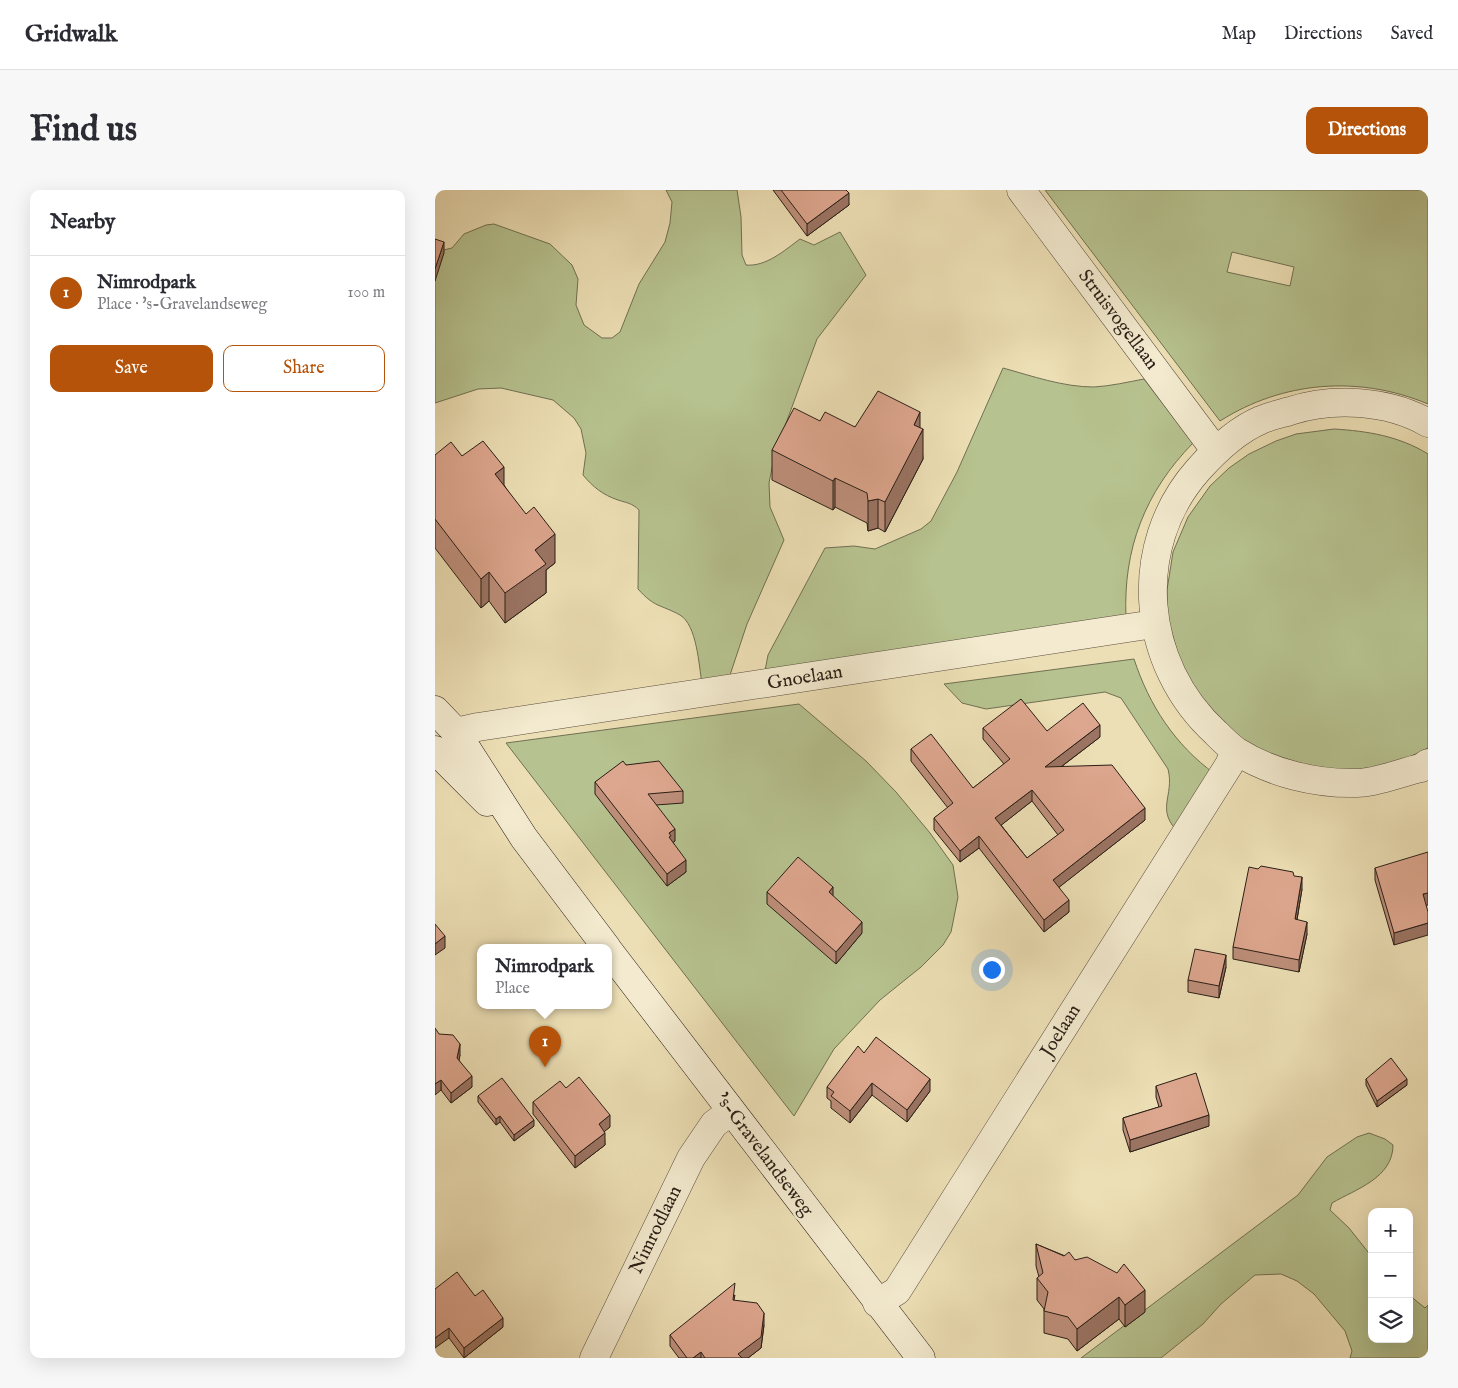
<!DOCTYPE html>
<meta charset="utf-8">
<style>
body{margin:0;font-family:"IM FELL English",serif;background:#f7f7f7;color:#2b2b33}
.controls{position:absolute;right:15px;bottom:15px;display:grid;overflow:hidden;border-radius:10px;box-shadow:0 5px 20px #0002}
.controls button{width:45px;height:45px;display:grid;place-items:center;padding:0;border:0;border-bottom:1px solid #e1e1e2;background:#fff;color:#2b2b33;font:25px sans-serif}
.you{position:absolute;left:556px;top:779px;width:18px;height:18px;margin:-12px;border:4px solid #fff;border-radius:50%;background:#1a73e8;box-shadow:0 0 0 8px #1a73e833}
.badge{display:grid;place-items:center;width:32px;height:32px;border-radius:50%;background:#b45309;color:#fff;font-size:16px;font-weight:700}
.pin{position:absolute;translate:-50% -41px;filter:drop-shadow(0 1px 2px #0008)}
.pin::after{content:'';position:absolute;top:26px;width:18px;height:15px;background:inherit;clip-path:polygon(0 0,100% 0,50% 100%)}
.popup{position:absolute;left:42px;top:754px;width:135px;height:65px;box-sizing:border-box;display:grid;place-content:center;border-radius:10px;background:#fff;filter:drop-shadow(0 1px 4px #0005);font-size:16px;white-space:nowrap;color:#7c7c81}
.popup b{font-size:19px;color:#2b2b33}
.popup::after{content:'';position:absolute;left:50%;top:100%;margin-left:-10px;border:10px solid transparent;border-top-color:#fff}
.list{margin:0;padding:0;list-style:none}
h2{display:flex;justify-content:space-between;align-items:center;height:65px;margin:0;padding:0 20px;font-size:21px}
h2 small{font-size:16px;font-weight:400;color:#7c7c81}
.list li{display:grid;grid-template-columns:32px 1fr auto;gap:15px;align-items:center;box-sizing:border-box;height:75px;padding:0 20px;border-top:1px solid #e1e1e2}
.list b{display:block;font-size:19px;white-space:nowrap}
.list p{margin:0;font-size:16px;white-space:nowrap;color:#7c7c81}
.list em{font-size:16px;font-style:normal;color:#7c7c81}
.actions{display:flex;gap:10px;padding:15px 20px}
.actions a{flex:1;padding:11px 0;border:1px solid #b45309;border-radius:10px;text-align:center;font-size:18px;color:#b45309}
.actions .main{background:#b45309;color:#fff}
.icon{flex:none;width:28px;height:28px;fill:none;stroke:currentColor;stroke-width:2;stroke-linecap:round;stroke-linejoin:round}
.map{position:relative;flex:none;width:993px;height:1168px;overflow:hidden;border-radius:10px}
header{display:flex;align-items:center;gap:30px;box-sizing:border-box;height:70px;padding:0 25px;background:#fff;border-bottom:1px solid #e1e1e2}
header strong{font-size:24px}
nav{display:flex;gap:28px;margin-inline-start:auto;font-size:18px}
.intro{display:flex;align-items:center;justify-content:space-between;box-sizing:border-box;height:120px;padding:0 30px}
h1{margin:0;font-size:35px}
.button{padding:12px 22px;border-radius:10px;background:#b45309;color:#fff;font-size:18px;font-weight:700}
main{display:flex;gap:30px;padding:0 30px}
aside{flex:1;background:#fff;border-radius:10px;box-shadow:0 5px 20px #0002}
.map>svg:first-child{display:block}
.green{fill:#b6c28f;stroke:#707052;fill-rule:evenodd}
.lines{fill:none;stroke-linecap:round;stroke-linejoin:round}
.street-casing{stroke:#5a4e3e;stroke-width:29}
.secondary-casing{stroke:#291e16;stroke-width:29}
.street{stroke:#f3eacf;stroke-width:28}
.secondary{stroke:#f3eacf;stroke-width:28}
.wall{fill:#be8f7a;stroke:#291e16;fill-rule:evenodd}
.shaded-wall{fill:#9b7463;stroke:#291e16}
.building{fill:#dda68e;stroke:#291e16;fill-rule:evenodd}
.labels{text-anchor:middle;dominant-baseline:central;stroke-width:5;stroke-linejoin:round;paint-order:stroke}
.street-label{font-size:19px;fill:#291e16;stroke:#f3eacf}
</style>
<header>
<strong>Gridwalk</strong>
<nav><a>Map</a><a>Directions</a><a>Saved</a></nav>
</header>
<div class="intro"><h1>Find us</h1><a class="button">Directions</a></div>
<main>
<aside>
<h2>Nearby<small></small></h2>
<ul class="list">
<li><span class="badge">1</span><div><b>Nimrodpark</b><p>Place · 's-Gravelandseweg</p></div><em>100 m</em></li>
</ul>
<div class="actions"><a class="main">Save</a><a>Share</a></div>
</aside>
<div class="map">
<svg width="993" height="1168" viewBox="0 0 993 1168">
<rect width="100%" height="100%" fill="#eddfb5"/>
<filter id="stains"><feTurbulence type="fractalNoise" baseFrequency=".004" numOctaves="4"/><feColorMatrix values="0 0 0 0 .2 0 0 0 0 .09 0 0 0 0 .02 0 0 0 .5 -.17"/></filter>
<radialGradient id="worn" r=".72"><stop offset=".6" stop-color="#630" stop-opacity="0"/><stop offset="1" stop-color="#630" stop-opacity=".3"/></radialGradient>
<path class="green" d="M 231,0 L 302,0 L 306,27 L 307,65 L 311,75 C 331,77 350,60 365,49 L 379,55 L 405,42 L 431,85 L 382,149 L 340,263 L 334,293 L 335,317 L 349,350 L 312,434 L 293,491 L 267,494 C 264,476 262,435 245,425 C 225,414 220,418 203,399 L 204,320 C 197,313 192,313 183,310 C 168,305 158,297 148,285 L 151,263 L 146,239 L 139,228 L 118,210 L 66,198 L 43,199 L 0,213 L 0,62 L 17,58 L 29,44 L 51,35 L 59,34 L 115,54 L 137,75 L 143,89 L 141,115 L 149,135 L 167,148 L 177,148 L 185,142 L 204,94 L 230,52 L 235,33 L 237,12 Z
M 610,0 L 993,0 L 993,214 C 924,185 848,191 785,231 ZM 797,62 L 859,77 L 855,96 L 792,82 Z
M 568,178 C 597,186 628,197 659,197 C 676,196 693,192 709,189 L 758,253 C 710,302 688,359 691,427 L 329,486 L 333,465 L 390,358 L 419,356 L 440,359 L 486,339 L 496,331 L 522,282 Z
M 899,239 C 932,241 964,246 993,264 L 993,558 L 964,572 L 939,579 L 876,581 L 807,554 L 749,486 L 732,425 L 732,400 L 738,362 L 753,327 L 775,296 L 794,278 L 814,264 L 841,251 L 861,244 Z
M 699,469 C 714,515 740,555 780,584 L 745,644 C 719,619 740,607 733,579 L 686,508 L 670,502 L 551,519 L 527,513 L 509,494 Z
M 364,514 L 431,571 L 461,602 L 495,643 L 518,675 L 523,707 L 516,742 L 508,755 L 486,777 L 445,810 L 399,859 L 359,926 L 71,553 Z
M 934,943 L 950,949 L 958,955 C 958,988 921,999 897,1013 L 895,1020 L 914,1038 L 937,1067 L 937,1149 L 974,1149 L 974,1105 L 990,1118 L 993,1115 L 993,1168 L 915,1168 L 917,1161 L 910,1141 L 879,1104 L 862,1091 L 846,1084 L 820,1085 L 786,1114 L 768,1134 L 726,1168 L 646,1168 L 863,1005 L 892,967 L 922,947 Z"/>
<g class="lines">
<defs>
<path id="street" d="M 586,0 L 780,260
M 993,233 C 953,210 898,207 855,221 C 845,224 835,226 826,230 C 802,240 780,261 763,280 C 695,357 706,475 781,543 C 787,549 794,556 801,561 C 836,583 880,594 922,593 C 941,593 967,582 986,578 L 993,573
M 21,542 L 43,537 L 719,434
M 442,1113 L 462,1101 L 794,575 L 800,561
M 159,1168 L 256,968 L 279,934 L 295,922"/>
<path id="secondary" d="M 0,520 L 21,542 L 89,648 L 172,758
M 0,560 L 52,612
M 174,761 L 486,1168"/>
</defs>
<use href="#street" class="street-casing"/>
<use href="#secondary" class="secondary-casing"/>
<use href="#street" class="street"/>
<use href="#secondary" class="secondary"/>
</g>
<path class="wall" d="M 338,0 L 411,0 L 414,15 L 372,46 Z
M 385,231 L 420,237 L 485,238 L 488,269 L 450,342 L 443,338 L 433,341 L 432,333 L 400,317 L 398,320 L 337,290 L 337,260 Z
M 0,265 L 27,266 L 69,295 L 120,373 L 111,380 L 111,403 L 70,433 L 54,411 L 46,418 L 0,358 Z
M 548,538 L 612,541 L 665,547 L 626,577 L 710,630 L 624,697 L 634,722 L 609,742 L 544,658 L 525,672 L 499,640 L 499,628 L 513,618 L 476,571 L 476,559 L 538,598 L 569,574 L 548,549 ZM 597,611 L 623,645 L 592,668 L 566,635 Z
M 191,575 L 248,601 L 248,613 L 221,615 L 240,651 L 238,652 L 251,682 L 232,696 L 160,604 L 160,592 Z
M 940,678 L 991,715 L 959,755 L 940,690 Z
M 867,699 L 862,730 L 872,744 L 864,782 L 798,769 L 798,757 Z
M 332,702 L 427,743 L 401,774 L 332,714 Z
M 791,777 L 784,808 L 753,802 L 753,790 Z
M 4,844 L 25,865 L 24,870 L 37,897 L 16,913 L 6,900 Z
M 429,863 L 495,901 L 472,932 L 437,905 L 415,933 L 396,918 L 396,911 L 392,908 L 392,897 Z
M 931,889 L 972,895 L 942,917 L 931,895 Z
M 721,896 L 774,936 L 695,962 L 688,940 L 688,928 L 724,917 L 721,907 Z
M 131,898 L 175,937 L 169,941 L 170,955 L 140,978 L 98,924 L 98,912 Z
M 43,906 L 99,936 L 79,951 L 65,932 L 61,935 L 43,912 Z
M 601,1054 L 640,1070 L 710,1122 L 690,1137 L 684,1129 L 642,1161 L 633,1149 L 609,1143 L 609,1119 L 602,1110 L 602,1088 L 604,1087 L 601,1076 Z
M 0,1099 L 40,1106 L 68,1137 L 29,1168 L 14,1148 Z
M 300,1105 L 299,1110 L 329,1135 L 326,1158 L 313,1168 L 244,1168 L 235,1156 L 235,1145 Z"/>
<path class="shaded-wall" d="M 414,3 L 414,15 L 372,46 L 372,34 Z
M 9,52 L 9,63 L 0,91 L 0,79 Z
M 485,222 L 485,245 L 488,239 L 488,269 L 450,342 L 450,312 L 479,235 Z
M 69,277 L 69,307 L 60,284 Z
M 400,288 L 400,317 L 398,320 L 398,291 Z
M 443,309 L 443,338 L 433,341 L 433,311 Z
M 120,344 L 120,373 L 111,380 L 111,403 L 70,433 L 70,403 L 100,360 Z
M 54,382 L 54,411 L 46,418 L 46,389 Z
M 665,535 L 665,547 L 610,589 L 610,577 Z
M 597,600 L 597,611 L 560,640 L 560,628 Z
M 710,618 L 710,630 L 618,702 L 618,690 Z
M 240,639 L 240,651 L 236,654 L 234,659 L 234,643 Z
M 544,646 L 544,658 L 525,672 L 525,661 Z
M 251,670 L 251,682 L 232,696 L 232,684 Z
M 867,687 L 867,699 L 860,741 L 860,729 Z
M 398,697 L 398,709 L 394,702 Z
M 993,703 L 993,715 L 988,716 L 988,704 Z
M 634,710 L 634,722 L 609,742 L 609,730 Z
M 427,732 L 427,743 L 401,774 L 401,762 Z
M 872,732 L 872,744 L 864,782 L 864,770 Z
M 993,733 L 993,745 L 959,755 L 959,743 Z
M 10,746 L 10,758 L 0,765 L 0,754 Z
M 791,765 L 791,777 L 784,808 L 784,796 Z
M 25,854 L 25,865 L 22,879 L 22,868 Z
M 37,886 L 37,897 L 16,913 L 16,903 Z
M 495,889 L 495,901 L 472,932 L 472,920 Z
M 972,889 L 972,895 L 942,917 L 942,911 Z
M 6,890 L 6,900 L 0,905 L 0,894 Z
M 437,893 L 437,905 L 415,933 L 415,921 Z
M 175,925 L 175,937 L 164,946 L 164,934 Z
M 774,925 L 774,936 L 695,962 L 695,950 Z
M 65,926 L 65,932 L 61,935 L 61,929 Z
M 99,930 L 99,936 L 79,951 L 79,945 Z
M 170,943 L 170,955 L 140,978 L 140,966 Z
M 710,1100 L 710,1122 L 690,1137 L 690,1115 Z
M 684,1107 L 684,1129 L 642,1161 L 642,1139 Z
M 329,1123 L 329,1135 L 326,1158 L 313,1168 L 303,1168 L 303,1164 Z
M 68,1128 L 68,1137 L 29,1168 L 29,1158 Z
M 14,1138 L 14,1148 L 0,1158 L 0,1148 Z
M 266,1162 L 266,1168 L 258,1168 Z"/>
<path class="building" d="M 346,0 L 411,0 L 414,3 L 372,34 Z
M 0,49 L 9,52 L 0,79 Z
M 443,201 L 485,222 L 479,235 L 488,239 L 450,312 L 443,309 L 433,311 L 432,303 L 400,288 L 398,291 L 337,260 L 359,218 L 385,231 L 390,222 L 420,237 Z
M 48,251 L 69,277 L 60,284 L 91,324 L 99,317 L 120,344 L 100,360 L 111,374 L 70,403 L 54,382 L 46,389 L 0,329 L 0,265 L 16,252 L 27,266 Z
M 586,509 L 612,541 L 648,513 L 665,535 L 610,577 L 677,575 L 710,618 L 618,690 L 634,710 L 609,730 L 544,646 L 525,661 L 499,628 L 518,613 L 476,559 L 496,544 L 538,598 L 575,569 L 548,538 ZM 597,600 L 629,640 L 592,668 L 560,628 Z
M 188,571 L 191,575 L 224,571 L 248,601 L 213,604 L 240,639 L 234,643 L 236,646 L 234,647 L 251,670 L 232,684 L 160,592 Z
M 993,662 L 993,703 L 988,704 L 993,722 L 993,733 L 959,743 L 940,678 Z
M 363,667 L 398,697 L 394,702 L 427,732 L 401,762 L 332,702 Z
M 826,676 L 858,682 L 859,686 L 867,687 L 860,729 L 872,732 L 864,770 L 798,757 L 814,677 L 823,679 Z
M 0,734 L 10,746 L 0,754 Z
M 760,759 L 791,765 L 784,796 L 753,790 Z
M 0,838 L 4,844 L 18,845 L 25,854 L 22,868 L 37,886 L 16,903 L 6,890 L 0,894 Z
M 441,847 L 495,889 L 472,920 L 437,893 L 415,921 L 396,906 L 399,902 L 392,897 L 423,856 L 429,863 Z
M 956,868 L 972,889 L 942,911 L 931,889 Z
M 761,883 L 774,925 L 695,950 L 688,928 L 727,916 L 721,896 Z
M 144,887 L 175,925 L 164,934 L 170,943 L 140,966 L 98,912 L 125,891 L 131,898 Z
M 67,888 L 99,930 L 79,945 L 65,926 L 61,929 L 43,906 Z
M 601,1054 L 629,1066 L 634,1062 L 640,1070 L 652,1067 L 682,1083 L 689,1074 L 710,1100 L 690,1115 L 684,1107 L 642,1139 L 633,1127 L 609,1121 L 613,1102 L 602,1088 L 608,1083 Z
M 22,1082 L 40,1106 L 48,1100 L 68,1128 L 29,1158 L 14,1138 L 0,1148 L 0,1099 Z
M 300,1093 L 298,1110 L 322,1113 L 329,1123 L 326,1147 L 303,1164 L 307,1168 L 270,1168 L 266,1162 L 258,1168 L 252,1168 L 235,1145 Z"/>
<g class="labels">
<g class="street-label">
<text transform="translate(683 130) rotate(53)">Struisvogellaan</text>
<text transform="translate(370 488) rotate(-9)">Gnoelaan</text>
<text transform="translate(626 841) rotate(-58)">Joelaan</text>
<text transform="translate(329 965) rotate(53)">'s-Gravelandseweg</text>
<text transform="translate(221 1040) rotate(-64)">Nimrodlaan</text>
</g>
</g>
<rect width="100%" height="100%" filter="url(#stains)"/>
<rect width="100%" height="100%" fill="url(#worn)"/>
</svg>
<div class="controls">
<button>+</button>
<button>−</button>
<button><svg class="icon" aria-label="layers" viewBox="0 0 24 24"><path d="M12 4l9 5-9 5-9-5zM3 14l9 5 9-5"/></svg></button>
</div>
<div class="you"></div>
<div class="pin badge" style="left:110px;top:877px">1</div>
<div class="popup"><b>Nimrodpark</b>Place</div>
</div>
</main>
